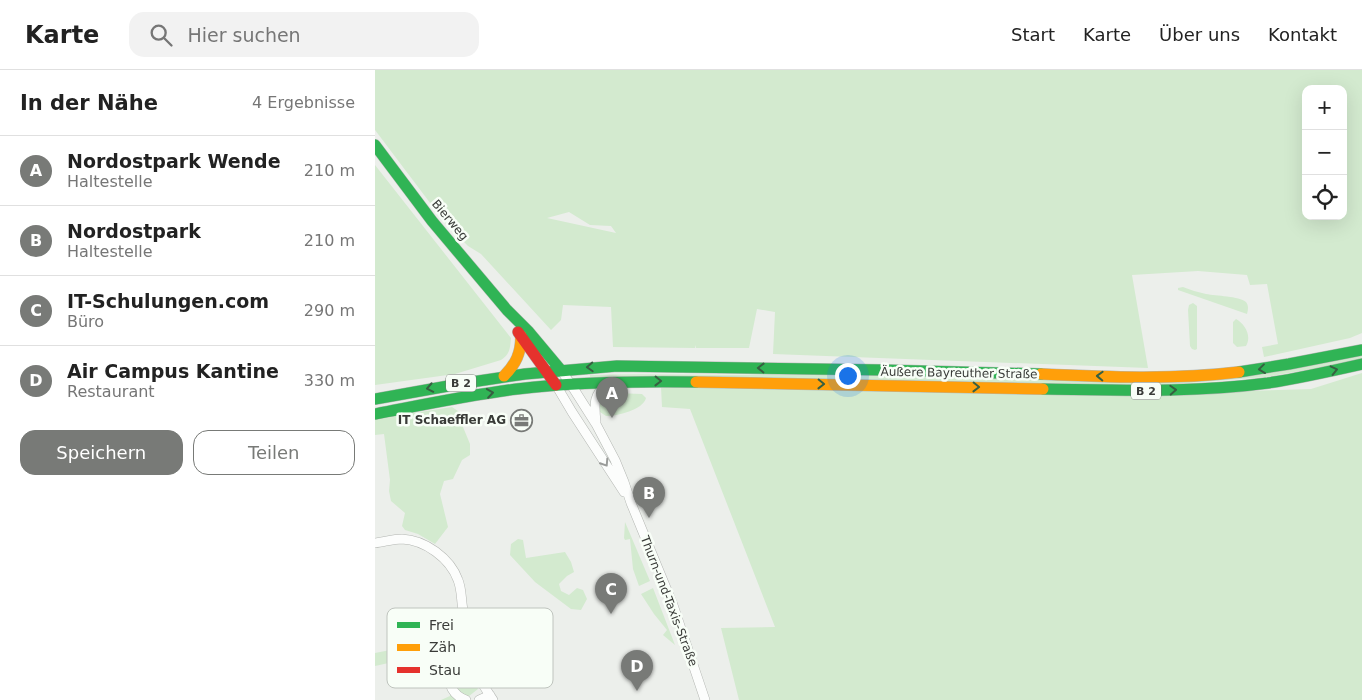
<!DOCTYPE html>
<html lang="de">
<meta charset="utf-8">
<style>
body{margin:0;font-family:"DejaVu Sans",sans-serif;background:#f2f2f2;color:#222}
.controls{position:absolute;right:15px;top:15px;display:grid;overflow:hidden;border-radius:10px;box-shadow:0 5px 20px #0002}
.controls button{width:45px;height:45px;display:grid;place-items:center;padding:0;border:0;border-bottom:1px solid #e0e0e0;background:#fff;color:#222;font:25px sans-serif}
.you{position:absolute;left:472px;top:305px;width:18px;height:18px;margin:-12px;border:4px solid #fff;border-radius:50%;background:#1a73e8;box-shadow:0 0 0 8px #1a73e833}
.badge{display:grid;place-items:center;width:32px;height:32px;border-radius:50%;background:#787a77;color:#fff;font-size:16px;font-weight:700}
.pin{position:absolute;translate:-50% -41px;filter:drop-shadow(0 1px 2px #0008)}
.pin::after{content:'';position:absolute;top:26px;width:18px;height:15px;background:inherit;clip-path:polygon(0 0,100% 0,50% 100%)}
.list{margin:0;padding:0;list-style:none}
h2{display:flex;justify-content:space-between;align-items:center;height:65px;margin:0;padding:0 20px;font-size:21px}
h2 small{font-size:16px;font-weight:400;color:#767676}
.list li{display:grid;grid-template-columns:32px 1fr auto;gap:15px;align-items:center;box-sizing:border-box;height:70px;padding:0 20px;border-top:1px solid #e0e0e0}
.list b{display:block;font-size:19px;white-space:nowrap}
.list p{margin:0;font-size:16px;white-space:nowrap;color:#767676}
.list em{font-size:16px;font-style:normal;color:#767676}
.actions{display:flex;gap:10px;padding:15px 20px}
.actions a{flex:1;padding:11px 0;border:1px solid #787a77;border-radius:15px;text-align:center;font-size:18px;color:#787a77}
.actions .main{background:#787a77;color:#fff}
.icon{flex:none;width:28px;height:28px;fill:none;stroke:currentColor;stroke-width:2;stroke-linecap:round;stroke-linejoin:round}
.map{position:relative;flex:none;width:987px;height:630px;overflow:hidden}
header{display:flex;align-items:center;gap:30px;box-sizing:border-box;height:70px;padding:0 25px;background:#fff;border-bottom:1px solid #e0e0e0}
header strong{font-size:24px}
nav{display:flex;gap:28px;margin-inline-start:auto;font-size:18px}
.search{width:350px;height:45px;background:#f2f2f2;display:flex;align-items:center;gap:12px;box-sizing:border-box;padding:0 18px;border-radius:15px;color:#767676;font-size:19px}
main{display:flex}
aside{flex:1;background:#fff}
.map>svg:first-child{display:block}
.green{fill:#d3eacf;fill-rule:evenodd}
.lines{fill:none;stroke-linecap:round;stroke-linejoin:round}
.street-casing{stroke:#b3b6b2;stroke-width:10}
.fast-casing{stroke:#b3b6b2;stroke-width:12}
.slow-casing{stroke:#b3b6b2;stroke-width:12}
.jam-casing{stroke:#b3b6b2;stroke-width:12}
.street{stroke:#fcfdfc;stroke-width:9}
.fast{stroke:#30b455;stroke-width:11}
.slow{stroke:#ff9f0a;stroke-width:11}
.jam{stroke:#e5322d;stroke-width:11}
.oneway{stroke:#365f41}
.oneway2{stroke:#9a9c9a}
.labels{text-anchor:middle;dominant-baseline:central;stroke-width:5;stroke-linejoin:round;paint-order:stroke}
.shield{fill:#f8fef7;stroke:#727671;stroke-width:1}
.shield-label{font-size:11px;font-weight:bold;fill:#393b38}
.street-label{font-size:12px;fill:#393b38;stroke:#f8fef7}
.poi-label{font-size:12px;font-weight:bold;fill:#393b38;stroke:#f8fef7;text-anchor:end}
.key{fill:#f8fef7;stroke:#bfc4be;stroke-width:1}
.key-label{font-size:14px;fill:#393b38}
</style>
<header>
<strong>Karte</strong>
<div class="search"><svg class="icon" aria-label="search" viewBox="0 0 24 24"><circle cx="10" cy="10" r="6"/><path d="M15 15l6 6"/></svg>Hier suchen</div>
<nav><a>Start</a><a>Karte</a><a>Über uns</a><a>Kontakt</a></nav>
</header>
<main>
<aside>
<h2>In der Nähe<small>4 Ergebnisse</small></h2>
<ul class="list">
<li><span class="badge">A</span><div><b>Nordostpark Wende</b><p>Haltestelle</p></div><em>210 m</em></li>
<li><span class="badge">B</span><div><b>Nordostpark</b><p>Haltestelle</p></div><em>210 m</em></li>
<li><span class="badge">C</span><div><b>IT-Schulungen.com</b><p>Büro</p></div><em>290 m</em></li>
<li><span class="badge">D</span><div><b>Air Campus Kantine</b><p>Restaurant</p></div><em>330 m</em></li>
</ul>
<div class="actions"><a class="main">Speichern</a><a>Teilen</a></div>
</aside>
<div class="map">
<svg width="987" height="630" viewBox="0 0 987 630">
<rect width="100%" height="100%" fill="#ecefeb"/>
<path class="green" d="M 0,0 L 987,0 L 987,263 L 975,268 L 889,287 L 887,277 L 903,274 L 892,214 L 875,215 L 872,205 L 823,201 L 757,205 L 773,298 L 398,284 L 400,242 L 382,239 L 374,278 L 321,278 L 320,275 L 320,278 L 238,277 L 236,237 L 188,235 L 186,250 L 176,260 L 106,184 L 93,176 L 71,154 L 0,60 ZM 931,19 L 968,19 L 968,146 L 931,146 ZM 194,142 L 215,155 L 236,156 L 241,163 L 172,148 Z
M 0,95 L 136,268 C 135,279 135,284 126,290 L 80,304 L 0,315 Z
M 808,217 C 815,220 823,222 831,224 C 841,226 864,226 871,232 C 874,236 873,240 872,244 L 803,220 L 803,218 Z
M 818,233 L 822,236 L 822,279 L 820,280 L 817,279 L 815,276 L 813,240 L 814,235 Z
M 861,249 C 870,254 877,266 871,276 L 862,277 L 858,273 L 858,252 Z
M 987,284 L 987,289 L 965,294 L 890,307 L 789,315 L 215,307 L 215,305 C 275,303 336,306 396,304 L 762,311 Z
M 987,303 L 987,630 L 364,630 L 346,558 L 400,557 L 315,339 L 287,337 L 286,317 L 778,324 L 936,319 Z
M 239,323 L 267,324 L 271,328 C 268,340 242,346 231,346 L 225,342 L 224,334 L 230,325 Z
M 77,337 L 86,343 L 88,357 L 95,374 L 95,385 L 87,390 L 78,409 L 69,411 L 65,424 L 73,457 L 60,474 L 43,464 L 30,460 L 27,456 L 30,443 L 16,431 L 14,421 L 15,410 L 9,364 L 0,365 L 0,349 Z
M 250,452 L 275,511 L 264,516 L 258,499 L 255,469 L 250,470 L 249,468 Z
M 143,469 L 148,470 L 151,488 L 190,482 L 196,492 L 199,502 L 192,506 L 184,514 L 186,521 L 194,525 L 202,518 L 208,520 L 212,529 L 206,540 L 196,539 L 160,512 L 135,485 L 136,474 Z
M 278,518 L 300,575 L 288,565 L 292,560 L 279,544 L 266,524 Z
M 80,562 L 86,569 L 87,579 L 78,588 L 72,587 L 68,581 L 0,596 L 0,583 L 66,570 L 75,563 Z
M 91,590 L 103,619 L 89,630 L 66,630 L 75,626 C 77,607 77,604 91,590 Z"/>
<g class="lines">
<defs>
<path id="street" d="M 185,299 L 195,313 L 221,354 L 240,390 L 249,412 L 256,433 L 298,535 L 330,630
M 181,315 L 197,342 L 249,422
M 221,352 C 219,334 218,324 234,312
M 0,473 C 9,472 18,469 27,469 C 50,470 75,488 83,510 C 87,520 86,530 88,540 C 90,554 92,568 95,582 C 99,599 108,616 118,630
M 91,630 C 79,626 70,613 77,601 C 81,594 89,589 95,584
M 104,630 L 115,625"/>
<path id="fast" d="M 0,75 L 57,151 L 132,240 L 154,262 L 185,299
M 864,302 L 914,294 L 987,280
M 668,319 C 743,320 818,323 893,313 C 925,308 956,301 987,294
M 0,329 L 90,313 L 150,304 L 242,296 L 508,300 L 666,304
M 0,344 C 47,335 94,325 142,319 C 202,312 261,311 321,312"/>
<path id="slow" d="M 666,304 C 731,307 798,310 864,302
M 129,306 C 141,294 146,283 146,266
M 321,312 L 668,319"/>
<path id="jam" d="M 143,262 L 181,315"/>
</defs>
<use href="#street" class="street-casing"/>
<use href="#fast" class="fast-casing"/>
<use href="#slow" class="slow-casing"/>
<use href="#jam" class="jam-casing"/>
<use href="#street" class="street"/>
<use href="#fast" class="fast"/>
<use href="#slow" class="slow"/>
<use href="#jam" class="jam"/>
</g>
<defs><path id="oneway-chevron" d="M-2-3.5L2.5 0L-2 3.5" fill="none" stroke-width="1.6" stroke-linecap="round" stroke-linejoin="round" transform="scale(1.25)"/></defs>
<g class="oneway">
<use href="#oneway-chevron" transform="translate(215 297) rotate(177)"/>
<use href="#oneway-chevron" transform="translate(386 298) rotate(-179)"/>
<use href="#oneway-chevron" transform="translate(887 299) rotate(173)"/>
<use href="#oneway-chevron" transform="translate(959 300) rotate(-13)"/>
<use href="#oneway-chevron" transform="translate(725 306) rotate(-178)"/>
<use href="#oneway-chevron" transform="translate(283 311) rotate(1)"/>
<use href="#oneway-chevron" transform="translate(446 314) rotate(1)"/>
<use href="#oneway-chevron" transform="translate(601 317) rotate(1)"/>
<use href="#oneway-chevron" transform="translate(55 318) rotate(169)"/>
<use href="#oneway-chevron" transform="translate(798 320) rotate(-3)"/>
<use href="#oneway-chevron" transform="translate(115 323) rotate(-8)"/>
</g>
<use class="oneway2" href="#oneway-chevron" transform="translate(230 393) rotate(57)"/>
<defs>
<symbol id="office-ring" viewBox="-11 -11 22 22"><circle r="9.5" fill="#f8fef7" stroke="#787a77" stroke-width="1.5"/><path d="M-6-3h4V-5.5h4V-3h4V5H-6ZM-1-4.5V-3h2v-1.5ZM-6 0V1H6V0Z" fill="#787a77"/></symbol>
</defs>
<g fill-rule="evenodd">
<use href="#office-ring" x="134" y="338" width="25" height="25"/>
</g>
<g class="labels">
<g class="shield">
<rect x="71" y="304.5" width="30" height="17" rx="4"/>
<rect x="756" y="312.5" width="30" height="17" rx="4"/>
</g>
<g class="shield-label">
<text x="86" y="313">B 2</text>
<text x="771" y="321">B 2</text>
</g>
<g class="street-label">
<text transform="translate(75 150) rotate(50)">Bierweg</text>
<text transform="translate(584 303) rotate(1)">Äußere Bayreuther Straße</text>
<text transform="translate(294 531) rotate(69)">Thurn-und-Taxis-Straße</text>
</g>
<g class="poi-label">
<text x="131" y="350">IT Schaeffler AG</text>
</g>
</g>
<rect x="12" y="538" width="166" height="80" rx="8" class="key"/>
<rect x="22" y="552" width="23" height="6" fill="#30b455"/>
<rect x="22" y="574" width="23" height="7" fill="#ff9f0a"/>
<rect x="22" y="597" width="23" height="6" fill="#e5322d"/>
<g class="key-label">
<text x="54" y="560">Frei</text>
<text x="54" y="582">Zäh</text>
<text x="54" y="605">Stau</text>
</g>
</svg>
<div class="controls">
<button>+</button>
<button>−</button>
<button><svg class="icon" aria-label="locate" viewBox="0 0 24 24"><circle cx="12" cy="12" r="6"/><path d="M12 2v4M12 18v4M2 12h4M18 12h4"/></svg></button>
</div>
<div class="you"></div>
<div class="pin badge" style="left:237px;top:348px">A</div>
<div class="pin badge" style="left:274px;top:448px">B</div>
<div class="pin badge" style="left:236px;top:544px">C</div>
<div class="pin badge" style="left:262px;top:621px">D</div>
</div>
</main>
